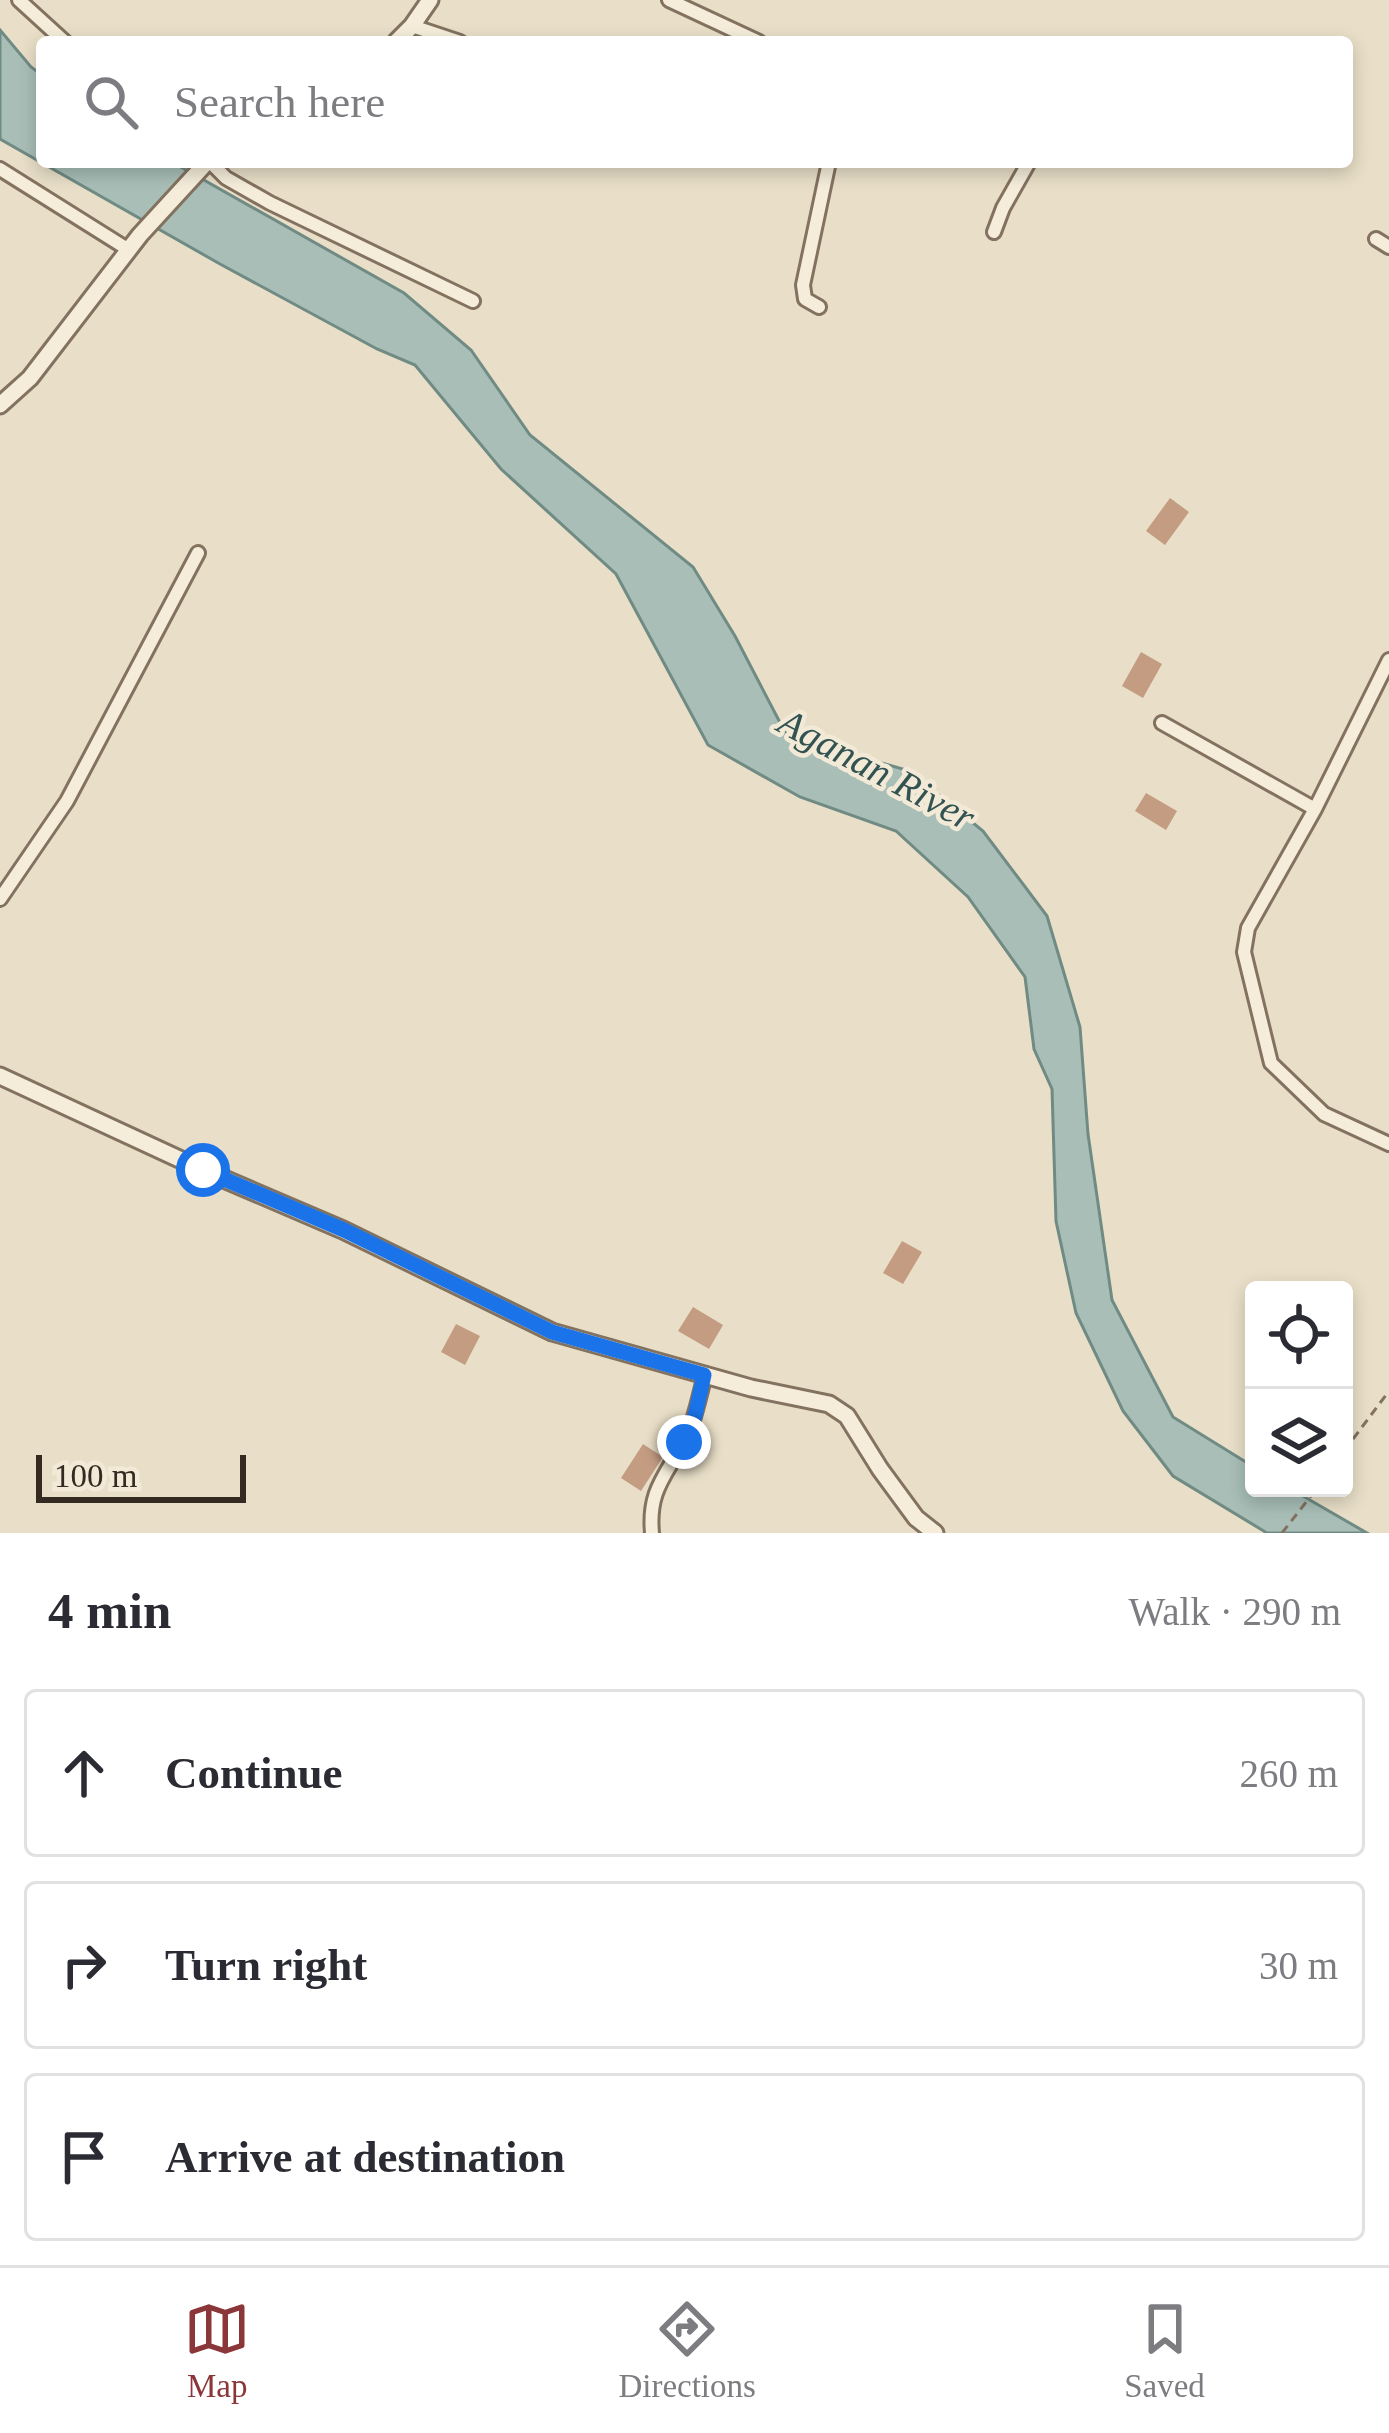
<!DOCTYPE html>
<meta charset="utf-8">
<style>
body{margin:0;font-family:Georgia,serif;background:#f2f2f3;color:#2b2b33}
.controls{position:absolute;right:36px;bottom:36px;display:grid;overflow:hidden;border-radius:12px;box-shadow:0 6px 18px #0003}
.controls button{width:108px;height:108px;display:grid;place-items:center;padding:0;border:0;border-bottom:3px solid #e1e1e2;background:#fff;color:#2b2b33;font:60px sans-serif}
.scale{position:absolute;left:36px;bottom:30px;width:210px;box-sizing:border-box;padding-left:12px;border:6px solid #352a21;border-top:0;font-size:33px;line-height:42px;white-space:nowrap;color:#352a21;-webkit-text-stroke:9px #f2e9d7;paint-order:stroke}
.stop{position:absolute;width:36px;height:36px;margin:-27px;border:9px solid #1a73e8;border-radius:50%;background:#fff}
.stop.end{background:#1a73e8;border-color:#fff;box-shadow:0 3px 12px #0008}
.list{margin:0;padding:0;list-style:none}
h2{display:flex;justify-content:space-between;align-items:center;height:156px;margin:0;padding:0 48px;font-size:51px}
h2 small{font-size:39px;font-weight:400;color:#7c7c81}
.list li{display:grid;grid-template-columns:78px 1fr auto;gap:36px;align-items:center;box-sizing:border-box;height:168px;margin:0 24px 24px;padding:0 24px;border:3px solid #e1e1e2;border-radius:12px}
.list b{display:block;font-size:45px;white-space:nowrap}
.list em{font-size:39px;font-style:normal;color:#7c7c81}
.icon{flex:none;width:66px;height:66px;fill:none;stroke:currentColor;stroke-width:2;stroke-linecap:round;stroke-linejoin:round}
.map{position:relative;flex:none;width:1389px;height:1533px;overflow:hidden}
.search{position:absolute;background:#fff;box-shadow:0 6px 18px #0003;left:36px;right:36px;top:36px;height:132px;display:flex;align-items:center;gap:30px;box-sizing:border-box;padding:0 42px;border-radius:12px;color:#7c7c81;font-size:45px}
.sheet{height:732px;background:#fff}
nav{display:flex;justify-content:space-around;align-items:center;box-sizing:border-box;height:168px;border-top:3px solid #e1e1e2;background:#fff;font-size:33px;color:#7c7c81}
nav a{display:grid;justify-items:center;gap:6px}
nav .on{color:#8b3638}
.map>svg:first-child{display:block}
.water{fill:#a8beb7;stroke:#708b84;stroke-width:3}
.building{fill:#c39c82}
.lines{fill:none;stroke-linecap:round;stroke-linejoin:round}
.minor-casing{stroke:#83725f;stroke-width:18}
.tertiary-casing{stroke:#83725f;stroke-width:21}
.path{stroke:#83725f;stroke-width:3;stroke-dasharray:9 6;stroke-linecap:butt}
.minor{stroke:#f5edda;stroke-width:12}
.tertiary{stroke:#f5edda;stroke-width:15}
.route{stroke:#1a73e8;stroke-width:15}
.labels{text-anchor:middle;dominant-baseline:central;stroke-width:9;stroke-linejoin:round;paint-order:stroke}
.water-label{font-size:39px;font-style:italic;fill:#325351;stroke:#f2e9d7}
</style>
<div class="map">
<svg width="1389" height="1533" viewBox="0 0 1389 1533">
<rect width="100%" height="100%" fill="#e9dfc8"/>
<path class="water" d="M 0,30 L 31,67 L 42,75 L 42,162 L 172,162 L 404,293 L 471,350 L 530,435 L 693,567 L 735,636 L 787,736 L 910,771 L 983,831 L 1047,916 L 1080,1027 L 1088,1134 L 1112,1300 L 1173,1417 L 1254,1467 L 1254,1488 L 1289,1488 L 1367,1533 L 1267,1533 L 1173,1476 L 1123,1411 L 1076,1313 L 1056,1221 L 1052,1089 L 1034,1049 L 1025,977 L 968,897 L 896,831 L 800,797 L 708,745 L 616,574 L 501,469 L 415,365 L 377,349 L 220,264 L 0,139 Z"/>
<path class="building" d="M 1170,498 L 1189,512 L 1165,545 L 1146,531 Z
M 1141,652 L 1162,664 L 1143,698 L 1122,686 Z
M 1146,793 L 1177,811 L 1166,830 L 1135,811 Z
M 902,1241 L 922,1252 L 903,1284 L 883,1273 Z
M 693,1307 L 723,1325 L 709,1349 L 678,1331 Z
M 456,1324 L 480,1336 L 465,1365 L 441,1352 Z
M 643,1444 L 663,1457 L 641,1491 L 621,1478 Z"/>
<g class="lines">
<defs>
<path id="minor" d="M 19,0 L 65,42
M 669,0 L 759,42
M 412,26 L 460,42
M 210,162 L 226,178 L 270,203 L 473,301
M 0,169 L 129,250
M 994,232 L 1003,208 L 1029,162
M 1376,239 L 1389,247
M 819,307 L 805,299 L 803,285 L 829,162
M 1389,660 L 1315,809 L 1248,928 L 1244,952 L 1271,1063 L 1324,1114 L 1389,1144
M 1162,723 L 1315,809
M 0,899 L 67,801 L 198,553
M 652,1533 C 648,1490 666,1476 684,1441 C 695,1421 699,1397 705,1375"/>
<path id="tertiary" d="M 396,42 L 412,26 L 430,0
M 0,405 L 30,378 L 140,235 L 207,162
M 0,1076 L 203,1170 L 343,1230 L 552,1332 L 751,1388 L 829,1404 L 847,1416 L 880,1469 L 916,1518 L 935,1533"/>
</defs>
<use href="#minor" class="minor-casing"/>
<use href="#tertiary" class="tertiary-casing"/>
<path class="path" d="M 1344,1451 L 1389,1391
M 1282,1533 L 1317,1488"/>
<use href="#minor" class="minor"/>
<use href="#tertiary" class="tertiary"/>
</g>
<g class="lines">
<path class="route" d="M 203,1170 L 344,1230 L 552,1332 L 704,1375 L 695,1416 L 684,1442"/>
</g>
<g class="labels">
<g class="water-label">
<text transform="translate(877 769) rotate(28)">Aganan River</text>
</g>
</g>
</svg>
<div class="controls">
<button><svg class="icon" aria-label="locate" viewBox="0 0 24 24"><circle cx="12" cy="12" r="6"/><path d="M12 2v4M12 18v4M2 12h4M18 12h4"/></svg></button>
<button><svg class="icon" aria-label="layers" viewBox="0 0 24 24"><path d="M12 4l9 5-9 5-9-5zM3 14l9 5 9-5"/></svg></button>
</div>
<div class="scale">100 m</div>
<div class="stop" style="left:203px;top:1170px"></div>
<div class="stop end" style="left:684px;top:1442px"></div>
<div class="search"><svg class="icon" aria-label="search" viewBox="0 0 24 24"><circle cx="10" cy="10" r="6"/><path d="M15 15l6 6"/></svg>Search here</div>
</div>
<section class="sheet">
<h2>4 min<small>Walk · 290 m</small></h2>
<ul class="list">
<li><svg class="icon" aria-label="ahead" viewBox="0 0 24 24"><path d="M12 20V5M6 11l6-6 6 6"/></svg><div><b>Continue</b></div><em>260 m</em></li>
<li><svg class="icon" aria-label="right" viewBox="0 0 24 24"><path d="M7 20v-9h11M14 6l5 5-5 5"/></svg><div><b>Turn right</b></div><em>30 m</em></li>
<li><svg class="icon" aria-label="arrive" viewBox="0 0 24 24"><path d="M6 21V4h12l-3 4 3 4H6"/></svg><div><b>Arrive at destination</b></div></li>
</ul>
</section>
<nav>
<a class="on"><svg class="icon" aria-label="map" viewBox="0 0 24 24"><path d="M3 6l6-2 6 2 6-2v14l-6 2-6-2-6 2zM9 4v14M15 6v14"/></svg>Map</a>
<a><svg class="icon" aria-label="directions" viewBox="0 0 24 24"><path d="M12 3l9 9-9 9-9-9zM9 14v-3h6M13 9l2 2-2 2"/></svg>Directions</a>
<a><svg class="icon" aria-label="saved" viewBox="0 0 24 24"><path d="M7 4h10v16l-5-4-5 4z"/></svg>Saved</a>
</nav>
